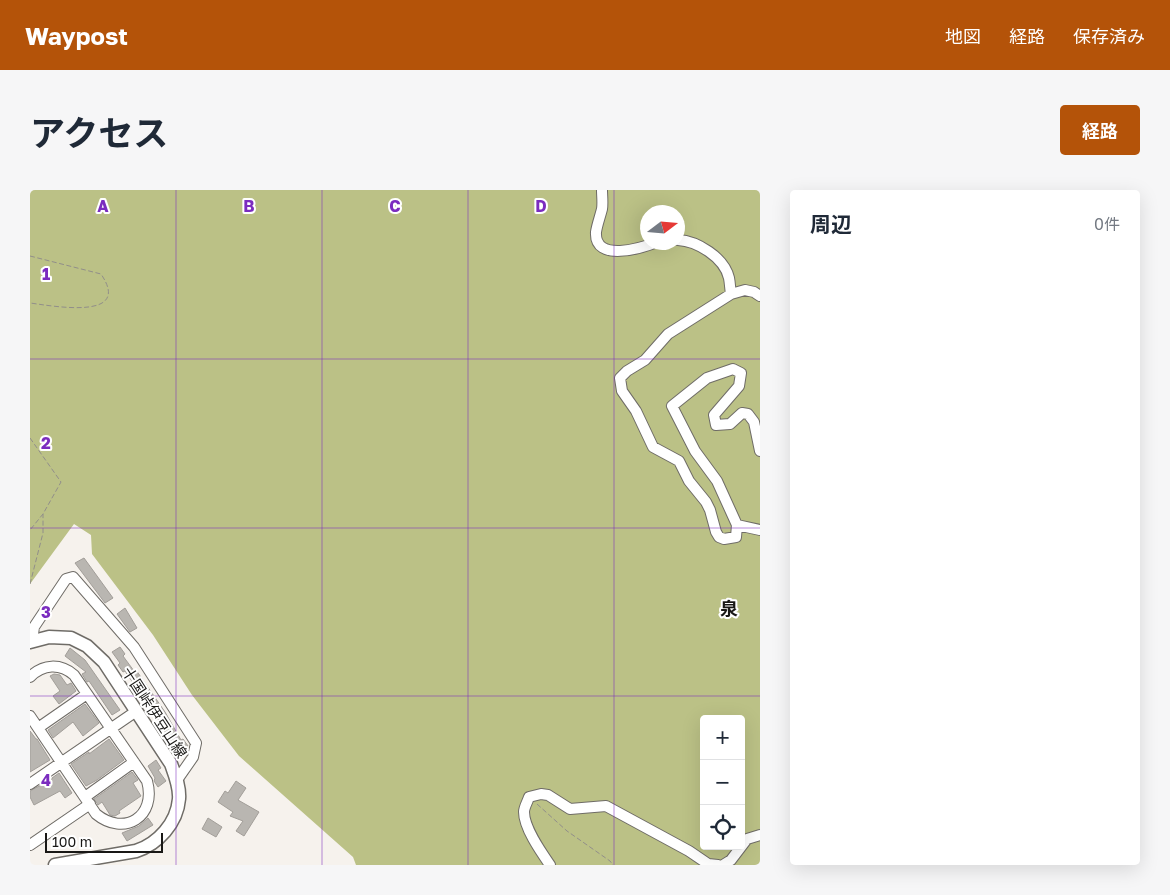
<!DOCTYPE html>
<html lang="ja">
<meta charset="utf-8">
<style>
body{margin:0;font-family:"Golos Text","Noto Sans JP",sans-serif;background:#f6f6f7;color:#1f2937}
.controls{position:absolute;right:15px;bottom:15px;display:grid;overflow:hidden;border-radius:5px;box-shadow:0 5px 20px #0002}
.controls button{width:45px;height:45px;display:grid;place-items:center;padding:0;border:0;border-bottom:1px solid #e0e1e3;background:#fff;color:#1f2937;font:25px sans-serif}
.compass{position:absolute;left:610px;top:15px;width:45px;height:45px;border-radius:50%;background:#fff;box-shadow:0 5px 20px #0002;rotate:74deg}
.scale{position:absolute;left:15px;bottom:12px;width:118px;box-sizing:border-box;padding-left:5px;border:2px solid #191816;border-top:0;font-size:14px;line-height:18px;white-space:nowrap;color:#191816;-webkit-text-stroke:4px #fff;paint-order:stroke}
.list{margin:0;padding:0;list-style:none}
h2{display:flex;justify-content:space-between;align-items:center;height:65px;margin:0;padding:0 20px;font-size:21px}
h2 small{font-size:16px;font-weight:400;color:#747a83}
.icon{flex:none;width:28px;height:28px;fill:none;stroke:currentColor;stroke-width:2;stroke-linecap:round;stroke-linejoin:round}
.map{position:relative;flex:none;width:730px;height:675px;overflow:hidden;border-radius:5px}
header{display:flex;align-items:center;gap:30px;box-sizing:border-box;height:70px;padding:0 25px;background:#b45309;color:#fff}
header strong{font-size:24px}
nav{display:flex;gap:28px;margin-inline-start:auto;font-size:18px}
.intro{display:flex;align-items:center;justify-content:space-between;box-sizing:border-box;height:120px;padding:0 30px}
h1{margin:0;font-size:35px}
.button{padding:12px 22px;border-radius:5px;background:#b45309;color:#fff;font-size:18px;font-weight:700}
main{display:flex;gap:30px;padding:0 30px}
aside{flex:1;background:#fff;border-radius:5px;box-shadow:0 5px 20px #0002}
.map>svg:first-child{display:block}
.forest{fill:#bbc186;fill-rule:evenodd}
.building{fill:#b9b6b1;stroke:#a29e99}
.lines{fill:none;stroke-linecap:round;stroke-linejoin:round}
.minor-casing{stroke:#6f6c67;stroke-width:12}
.major-casing{stroke:#6f6c67;stroke-width:15}
.path{stroke:#918e8a;stroke-width:1;stroke-dasharray:5 2.5;stroke-linecap:butt}
.minor{stroke:#fff;stroke-width:10}
.major{stroke:#fff;stroke-width:12}
.grid{fill:none;stroke:#7b2cbf;stroke-width:1;stroke-opacity:0.55}
.labels{text-anchor:middle;dominant-baseline:central;stroke-width:4;stroke-linejoin:round;paint-order:stroke}
.street-label{font-size:15px;fill:#191816;stroke:#fff}
.quarter-label{font-size:18px;font-weight:bold;fill:#191816;stroke:#fff}
.grid-label{font-size:16px;text-anchor:middle;font-weight:bold;fill:#7b2cbf;stroke:#fff;stroke-width:4;stroke-linejoin:round;paint-order:stroke}
</style>
<header>
<strong>Waypost</strong>
<nav><a>地図</a><a>経路</a><a>保存済み</a></nav>
</header>
<div class="intro"><h1>アクセス</h1><a class="button">経路</a></div>
<main>
<div class="map">
<svg width="730" height="675" viewBox="0 0 730 675">
<rect width="100%" height="100%" fill="#f6f2ed"/>
<path class="forest" d="M 0,0 L 730,0 L 730,675 L 326,675 L 323,667 L 209,566 L 162,505 L 123,445 L 62,364 L 61,345 L 44,334 L 0,394 ZM 618,22 L 648,22 L 648,52 L 618,52 ZM 674,529 L 711,529 L 711,656 L 674,656 Z"/>
<path class="building" d="M 54,368 L 83,408 L 75,413 L 45,373 Z
M 95,418 L 107,438 L 100,442 L 87,424 Z
M 90,457 L 95,464 L 93,466 L 104,481 L 106,480 L 135,522 L 151,550 L 153,549 L 158,556 L 150,562 L 143,552 L 141,554 L 131,534 L 95,481 L 93,482 L 88,475 L 90,473 L 82,462 Z
M 40,458 L 55,470 L 90,520 L 82,525 L 59,491 L 57,492 L 52,484 L 56,482 L 35,466 Z
M 24,484 L 30,485 L 37,495 L 41,493 L 46,501 L 29,514 L 23,506 L 30,501 L 20,486 Z
M 55,514 L 69,533 L 53,546 L 43,532 L 23,548 L 18,540 Z
M 0,541 L 6,549 L 7,549 L 20,570 L 0,582 Z
M 79,549 L 94,570 L 67,590 L 56,596 L 41,574 L 59,562 L 59,564 Z
M 126,570 L 131,578 L 128,580 L 136,591 L 128,597 L 124,591 L 125,588 L 118,576 Z
M 102,582 L 108,590 L 103,593 L 111,606 L 89,621 L 90,623 L 85,626 L 80,625 L 72,612 L 68,615 L 64,609 Z
M 29,583 L 42,603 L 35,608 L 30,601 L 4,615 L 0,607 L 0,601 L 22,589 L 22,588 Z
M 206,591 L 216,598 L 208,610 L 229,622 L 214,646 L 206,641 L 213,631 L 200,626 L 203,622 L 188,612 L 195,601 L 198,603 Z
M 118,628 L 123,635 L 97,651 L 92,643 L 109,636 Z
M 178,628 L 192,637 L 186,647 L 172,639 Z"/>
<g class="lines">
<defs>
<path id="minor" d="M 572,0 C 572,6 573,13 572,19 C 570,27 567,35 566,42 C 564,73 612,58 627,52
M 648,50 C 667,51 694,67 699,88 C 700,93 700,98 701,104
M 730,106 L 724,102 L 715,100 L 701,104 L 638,144 L 615,170 L 597,181 L 590,188 L 592,201 L 606,221 L 623,257 L 649,271 L 659,291 L 676,312 L 680,320 L 686,342 L 689,347 L 694,349 L 706,347 L 707,335 L 687,291 L 665,261 L 642,216 L 677,188 L 703,179 L 711,183 L 709,196 L 684,225 L 686,235 L 700,234 L 712,223 L 718,224 L 724,232 L 730,261
M 707,335 L 730,340
M 2,451 L 4,437 L 36,389 L 43,387 L 104,457 L 166,553 L 163,567 L 147,590
M 0,487 C 13,474 30,473 44,485 L 117,591 C 127,627 94,647 66,624 L 0,526
M 8,538 L 57,504
M 0,594 L 105,522
M 55,607 L 104,572
M 0,655 L 60,614
M 520,675 C 511,662 494,638 494,622 C 494,617 498,611 499,607 L 511,604 L 518,605 L 540,619 L 576,616 L 659,661 L 678,674 L 688,675
M 693,675 L 701,670 L 717,649 L 730,645"/>
<path id="major" d="M 0,452 L 19,447 L 41,448 L 57,456 L 74,472 L 141,574 C 145,585 150,597 149,609 C 147,633 128,654 106,661 L 25,675"/>
</defs>
<use href="#minor" class="minor-casing"/>
<use href="#major" class="major-casing"/>
<path class="path" d="M 0,66 L 71,84 C 103,131 23,116 0,113
M 0,248 L 31,292 L 13,324 L 0,340
M 0,394 L 13,343 L 13,324
M 507,614 L 537,641 L 580,671 L 583,675"/>
<use href="#minor" class="minor"/>
<use href="#major" class="major"/>
</g>
<path class="grid" d="M 146,0 L 146,675M 292,0 L 292,675M 438,0 L 438,675M 584,0 L 584,675M 0,169 L 730,169M 0,338 L 730,338M 0,506 L 730,506"/>
<g class="labels">
<g class="street-label">
<text transform="translate(125 522) rotate(57)">十国峠伊豆山線</text>
</g>
<g class="quarter-label">
<text x="699" y="418">泉</text>
</g>
</g>
<g class="grid-label">
<text x="73" y="22">A</text>
<text x="219" y="22">B</text>
<text x="365" y="22">C</text>
<text x="511" y="22">D</text>
<text x="16" y="90">1</text>
<text x="16" y="259">2</text>
<text x="16" y="428">3</text>
<text x="16" y="596">4</text>
</g>
</svg>
<div class="controls">
<button>+</button>
<button>−</button>
<button><svg class="icon" aria-label="locate" viewBox="0 0 24 24"><circle cx="12" cy="12" r="6"/><path d="M12 2v4M12 18v4M2 12h4M18 12h4"/></svg></button>
</div>
<svg class="compass" viewBox="-18 -18 36 36"><path d="M0-13l5 13h-10z" fill="#e53935"/><path d="M0 13l5-13h-10z" fill="#747a83"/></svg>
<div class="scale">100 m</div>
</div>
<aside>
<h2>周辺<small>0件</small></h2>
<ul class="list">
</ul>
</aside>
</main>
